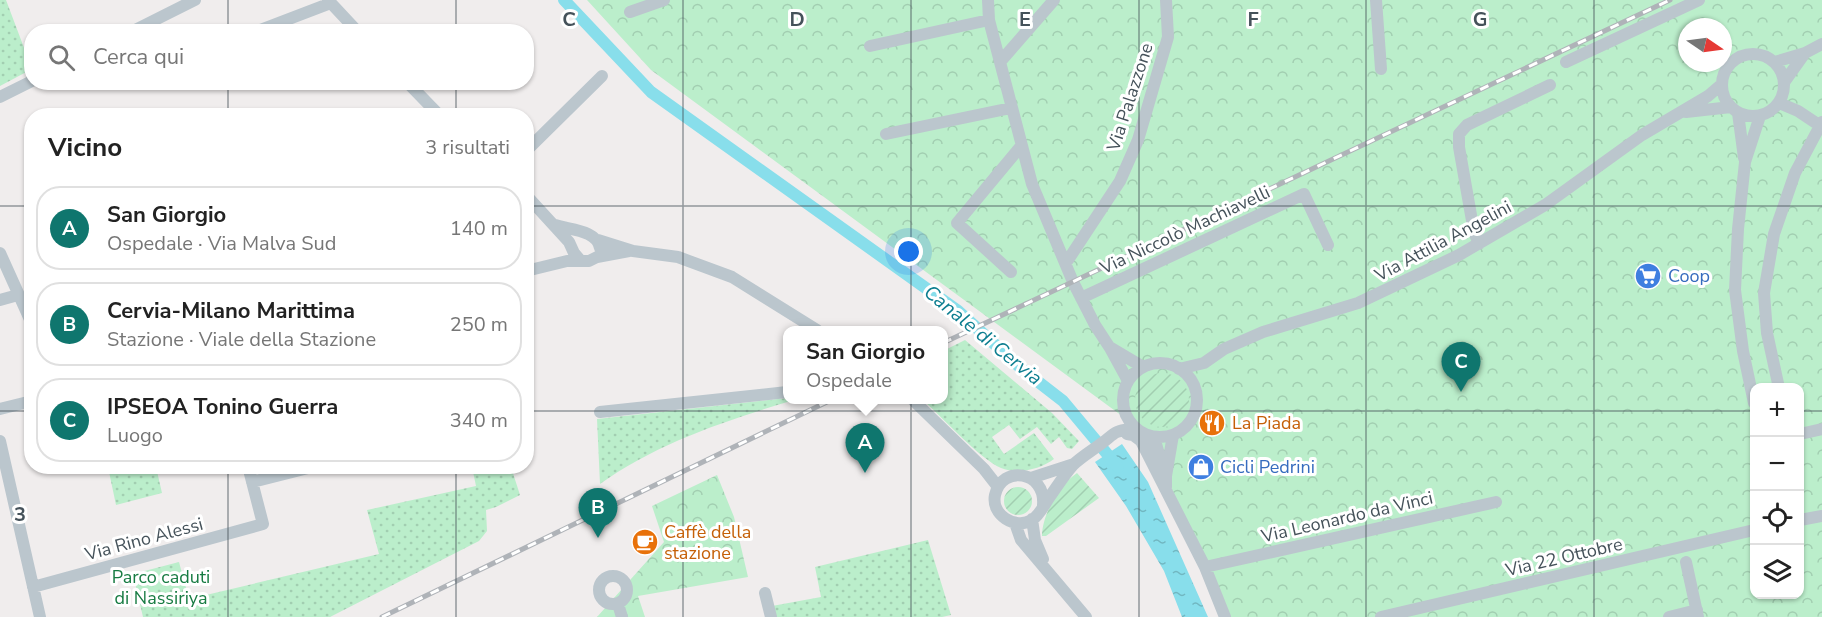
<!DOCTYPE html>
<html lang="it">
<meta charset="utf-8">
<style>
body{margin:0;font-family:"Nunito Sans",sans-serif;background:#f6f6f6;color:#222}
.controls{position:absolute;right:18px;bottom:18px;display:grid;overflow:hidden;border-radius:12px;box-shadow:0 2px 4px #0004}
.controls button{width:54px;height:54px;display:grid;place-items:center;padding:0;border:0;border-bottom:2px solid #e0e0e0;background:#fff;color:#222;font:30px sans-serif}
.compass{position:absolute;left:1678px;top:18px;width:54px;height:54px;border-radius:50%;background:#fff;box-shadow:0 2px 4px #0004;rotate:103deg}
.you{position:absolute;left:909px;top:252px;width:21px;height:21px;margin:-15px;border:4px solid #fff;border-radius:50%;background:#1a73e8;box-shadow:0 0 0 9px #1a73e833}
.badge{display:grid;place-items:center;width:39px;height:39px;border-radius:50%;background:#0f766e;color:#fff;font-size:20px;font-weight:700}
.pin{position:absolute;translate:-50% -50px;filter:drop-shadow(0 2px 3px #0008)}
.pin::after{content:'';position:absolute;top:32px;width:21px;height:18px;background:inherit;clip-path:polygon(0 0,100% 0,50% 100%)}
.popup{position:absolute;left:783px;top:326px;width:165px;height:78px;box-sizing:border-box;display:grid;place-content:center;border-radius:12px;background:#fff;filter:drop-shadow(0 2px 4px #0005);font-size:20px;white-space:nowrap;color:#767676}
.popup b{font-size:22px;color:#222}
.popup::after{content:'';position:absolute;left:50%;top:100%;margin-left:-12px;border:12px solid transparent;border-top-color:#fff}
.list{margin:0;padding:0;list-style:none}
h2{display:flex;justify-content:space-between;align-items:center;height:78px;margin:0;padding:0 24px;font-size:26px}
h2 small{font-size:20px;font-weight:400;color:#767676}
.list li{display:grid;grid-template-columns:39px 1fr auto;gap:18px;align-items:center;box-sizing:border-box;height:84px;margin:0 12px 12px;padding:0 12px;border:2px solid #e0e0e0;border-radius:24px}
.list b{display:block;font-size:22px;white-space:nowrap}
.list p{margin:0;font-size:20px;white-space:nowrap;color:#767676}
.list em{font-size:20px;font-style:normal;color:#767676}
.icon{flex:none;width:33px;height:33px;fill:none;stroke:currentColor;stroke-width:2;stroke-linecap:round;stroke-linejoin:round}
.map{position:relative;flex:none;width:1822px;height:617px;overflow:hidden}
.search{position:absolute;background:#fff;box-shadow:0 2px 4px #0004;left:24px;top:24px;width:510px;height:66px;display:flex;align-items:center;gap:15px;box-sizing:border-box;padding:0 21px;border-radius:24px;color:#767676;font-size:22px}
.panel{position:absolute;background:#fff;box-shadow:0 2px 4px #0004;left:24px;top:108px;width:510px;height:366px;border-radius:24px}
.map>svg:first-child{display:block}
.grass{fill:url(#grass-dots)}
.forest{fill:url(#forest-crowns);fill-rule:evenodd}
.garden{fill:url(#garden-furrows)}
.water{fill:url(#water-ripples)}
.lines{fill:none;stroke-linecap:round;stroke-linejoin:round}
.canal{stroke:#88deeb;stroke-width:12}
.minor{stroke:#bbc6cd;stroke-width:12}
.rail-casing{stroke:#afb3b8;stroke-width:5}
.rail{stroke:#fff;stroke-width:3;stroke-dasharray:9;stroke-linecap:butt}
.grid{fill:none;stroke:#45525a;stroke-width:1.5;stroke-opacity:0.55}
.labels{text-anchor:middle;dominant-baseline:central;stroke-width:6;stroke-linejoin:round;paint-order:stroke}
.street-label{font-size:18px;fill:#45525a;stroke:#fff}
.shop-label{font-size:18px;fill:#366cbe;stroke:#fff;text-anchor:start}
.food-label{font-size:18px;fill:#c56008;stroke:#fff;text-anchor:start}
.park-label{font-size:18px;fill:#177b42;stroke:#fff}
.water-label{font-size:20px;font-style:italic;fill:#0d7e90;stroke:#fff}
.grid-label{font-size:20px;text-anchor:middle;font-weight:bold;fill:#45525a;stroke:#fff;stroke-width:6;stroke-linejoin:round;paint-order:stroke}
</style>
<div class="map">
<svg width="1822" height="617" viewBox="0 0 1822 617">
<defs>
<pattern id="grass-dots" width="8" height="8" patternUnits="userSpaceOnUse" patternTransform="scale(1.5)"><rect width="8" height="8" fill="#bbeecb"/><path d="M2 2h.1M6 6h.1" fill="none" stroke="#a2ceb1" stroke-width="1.8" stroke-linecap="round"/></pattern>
<pattern id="forest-crowns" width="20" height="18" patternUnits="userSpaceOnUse" patternTransform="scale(1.5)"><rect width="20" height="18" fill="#bbeecb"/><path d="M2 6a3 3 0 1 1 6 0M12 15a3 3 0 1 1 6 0" fill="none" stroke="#a2ceb1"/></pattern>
<pattern id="garden-furrows" width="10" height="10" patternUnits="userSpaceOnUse" patternTransform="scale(1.5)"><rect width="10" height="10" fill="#bbeecb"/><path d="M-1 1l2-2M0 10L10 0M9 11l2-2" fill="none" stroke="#a2ceb1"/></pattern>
<pattern id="water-ripples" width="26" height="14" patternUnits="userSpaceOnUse" patternTransform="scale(1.5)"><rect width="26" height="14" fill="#88deeb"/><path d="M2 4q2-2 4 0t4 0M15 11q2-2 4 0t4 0" fill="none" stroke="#71b7c1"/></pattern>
</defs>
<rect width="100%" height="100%" fill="#f0eded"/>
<path class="grass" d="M 0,0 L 6,0 L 32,69 L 0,86 Z
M 965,340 L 1052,413 L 1079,441 L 1072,449 L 1067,448 L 1059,437 L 1051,444 L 1037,427 L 1020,439 L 1009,425 L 992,437 L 1004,454 L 1034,433 L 1054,459 C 1041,469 1017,475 1001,468 C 980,459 942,417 923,400 L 943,400 L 943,351 Z
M 787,398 L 794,400 C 727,420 657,443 600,484 L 597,419 Z
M 108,467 L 156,467 L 162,493 L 116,505 Z
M 472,467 L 511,467 L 520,495 L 496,507 L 486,510 L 487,531 L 479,541 L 330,617 L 143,617 L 133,574 L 179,562 L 189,599 L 379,554 L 367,510 L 476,486 Z
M 928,540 L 951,615 L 942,617 L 775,617 L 772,606 L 821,597 L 815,567 Z"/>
<path class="forest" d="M 587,0 L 1822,0 L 1822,617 L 1228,617 L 1148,435 L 651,70 ZM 1687,27 L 1723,27 L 1723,63 L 1687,63 ZM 1754,388 L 1800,388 L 1800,594 L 1754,594 Z
M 717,475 L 734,517 L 748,577 L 638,596 L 645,617 L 597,617 L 664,542 L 652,506 Z"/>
<path class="garden" d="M1135 400a27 27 0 1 1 54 0a27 27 0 1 1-54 0Z
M 1077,473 L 1099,498 L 1046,536 L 1042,536 C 1042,515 1059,485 1077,473 Z
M1004 501a14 14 0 1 1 28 0a14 14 0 1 1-28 0Z"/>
<path class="water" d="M 1122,444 L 1148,482 L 1208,617 L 1182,617 L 1164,571 L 1126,506 L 1095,462 Z"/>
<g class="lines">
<path class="canal" d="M 564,0 L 651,92 L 958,311 L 1023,370 L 1063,401 L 1118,467"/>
<path class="minor" d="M 328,0 L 358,32
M 988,0 L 989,20 L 1032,184 L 1073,282 L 1095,325 L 1110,348 L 1128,381
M 1376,0 L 1381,69
M 630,12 L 664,0
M 131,32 L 195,0
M 255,32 L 331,3
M 870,46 L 989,20
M1722 85a31 31 0 1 1 62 0a31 31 0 1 1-62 0Z
M 1000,62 L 1054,0
M 1566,62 L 1699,0
M 1775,62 L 1805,53 L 1822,44
M 1785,81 L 1805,53
M 407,82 L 440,116
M 0,97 L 32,81
M 1779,103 L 1798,111 L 1819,125
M 1686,112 L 1731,107
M 1738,113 L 1744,158
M 886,134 L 1011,108
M 526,151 L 602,76
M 526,195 L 569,242 L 574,253 L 580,260
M 555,225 C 570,230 597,230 600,248
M 598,240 L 633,251 L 678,257 L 732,277 L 817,330
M 1479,244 L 1474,232 L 1459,147 L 1459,134 L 1467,125 L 1550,85
M 0,253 L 32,324
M 1068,260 L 1120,181 L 1138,140 L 1168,37 L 1166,0
M 526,271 L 567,261 L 589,261 L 597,257 L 629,251
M 1011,272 L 957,223 L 1021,146
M 1081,298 L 1304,194 L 1328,245
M 0,300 L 18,295
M 1111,348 L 1143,367
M1123 400a37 37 0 1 1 74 0a37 37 0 1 1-74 0Z
M 1179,369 L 1204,363 L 1224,349 L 1263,332 L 1358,303 L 1459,255 L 1545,205 L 1642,135 L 1708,96 L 1722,84
M 1779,388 L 1767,333 L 1764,293 L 1774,234 L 1795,173 L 1822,122
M 913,400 L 984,469 L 998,487
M 1754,403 L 1743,351 L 1735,290 L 1738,229 L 1745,162 L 1760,116
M 0,409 L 32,401
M 600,412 L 787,392
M 1127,434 L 1133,435 L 1141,441 L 1205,567 L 1225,617
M 1800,434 L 1822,429
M 1148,435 L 1156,444 L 1164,472
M 0,441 L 40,617
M 1031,478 L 1074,464
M 252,482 L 316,466
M 1166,487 L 1166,476 L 1173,435
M 1043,505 C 1046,471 1002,464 995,495 C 991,515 1015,530 1032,520 C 1040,515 1045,503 1051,495 C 1058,485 1065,474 1073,465 C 1081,457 1093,450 1102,443 C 1107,440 1112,434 1117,432 C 1122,430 1130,429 1135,428
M 1032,519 L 1035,540 L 1043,559
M 1800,520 L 1822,516
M 1015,523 L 1021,540 L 1086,617
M 1686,562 L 1698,617
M 1205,567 L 1496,502
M599 590a14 14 0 1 1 28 0a14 14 0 1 1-28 0Z
M 33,587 L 263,524 L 248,466
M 765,593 L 771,617
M 618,604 L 622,617
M 1381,617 L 1754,530
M 1669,617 L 1697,610"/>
<defs>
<path id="rail" d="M 943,343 L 1670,0
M 382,617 L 831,400"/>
</defs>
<use href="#rail" class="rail-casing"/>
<use href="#rail" class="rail"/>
</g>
<path class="grid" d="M 228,0 L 228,32M 456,0 L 456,32M 683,0 L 683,617M 911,0 L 911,617M 1139,0 L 1139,617M 1366,0 L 1366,617M 1594,0 L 1594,617M 228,82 L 228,116M 456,82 L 456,116M 0,206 L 32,206M 526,206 L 1822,206M 0,411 L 32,411M 526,411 L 1754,411M 1800,411 L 1822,411M 228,466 L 228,617M 456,466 L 456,617"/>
<defs>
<symbol id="supermarket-disc" viewBox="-11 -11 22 22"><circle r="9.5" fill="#3f7fe0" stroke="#fff"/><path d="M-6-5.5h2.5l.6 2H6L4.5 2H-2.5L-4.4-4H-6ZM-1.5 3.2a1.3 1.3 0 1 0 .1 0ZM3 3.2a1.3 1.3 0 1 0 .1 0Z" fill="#fff"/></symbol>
<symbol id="restaurant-disc" viewBox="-11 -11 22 22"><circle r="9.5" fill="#e8710a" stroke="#fff"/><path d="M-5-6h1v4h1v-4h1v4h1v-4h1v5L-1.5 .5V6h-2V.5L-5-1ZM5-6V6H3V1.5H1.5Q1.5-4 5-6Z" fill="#fff"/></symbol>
<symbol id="shop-disc" viewBox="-11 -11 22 22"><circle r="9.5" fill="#3f7fe0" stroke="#fff"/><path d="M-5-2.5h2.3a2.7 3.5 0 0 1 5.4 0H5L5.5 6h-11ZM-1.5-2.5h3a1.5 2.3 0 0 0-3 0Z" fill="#fff"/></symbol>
<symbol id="cafe-disc" viewBox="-11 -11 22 22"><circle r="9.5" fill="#e8710a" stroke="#fff"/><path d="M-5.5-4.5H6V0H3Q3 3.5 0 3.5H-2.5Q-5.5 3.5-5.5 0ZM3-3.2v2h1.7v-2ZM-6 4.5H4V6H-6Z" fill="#fff"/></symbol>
</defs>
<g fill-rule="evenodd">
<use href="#supermarket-disc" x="1633" y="261" width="30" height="30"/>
<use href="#restaurant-disc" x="1197" y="408" width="30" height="30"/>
<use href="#shop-disc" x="1186" y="452" width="30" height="30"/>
<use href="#cafe-disc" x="630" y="527" width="30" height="30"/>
</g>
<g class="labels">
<g class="street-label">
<text transform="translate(1130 97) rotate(-72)">Via Palazzone</text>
<text transform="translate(1185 230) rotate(-25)">Via Niccolò Machiavelli</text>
<text transform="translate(1443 241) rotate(-28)">Via Attilia Angelini</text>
<text transform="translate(1347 517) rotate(-13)">Via Leonardo da Vinci</text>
<text transform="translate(144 539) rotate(-15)">Via Rino Alessi</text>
<text transform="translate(1564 557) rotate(-13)">Via 22 Ottobre</text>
</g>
<g class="shop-label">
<text x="1668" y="276">Coop</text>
<text x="1220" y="467">Cicli Pedrini</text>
</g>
<g class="food-label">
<text x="1232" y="423">La Piada</text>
<text x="664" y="532">Caffè della<tspan x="664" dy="21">stazione</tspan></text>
</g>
<g class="park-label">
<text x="161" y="577">Parco caduti<tspan x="161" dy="21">di Nassiriya</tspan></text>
</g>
<g class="water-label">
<text transform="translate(983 335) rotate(39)">Canale di Cervia</text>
</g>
</g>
<g class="grid-label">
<text x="569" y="26">C</text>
<text x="797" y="26">D</text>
<text x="1025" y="26">E</text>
<text x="1253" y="26">F</text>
<text x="1480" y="26">G</text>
<text x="20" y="521">3</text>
</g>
</svg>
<div class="controls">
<button>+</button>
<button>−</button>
<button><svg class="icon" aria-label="locate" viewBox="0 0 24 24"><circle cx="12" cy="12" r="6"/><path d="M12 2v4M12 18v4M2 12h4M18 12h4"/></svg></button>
<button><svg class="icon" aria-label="layers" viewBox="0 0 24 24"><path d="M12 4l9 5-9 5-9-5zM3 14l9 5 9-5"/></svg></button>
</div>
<svg class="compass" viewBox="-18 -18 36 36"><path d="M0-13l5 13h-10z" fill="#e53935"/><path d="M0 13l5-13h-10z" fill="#767676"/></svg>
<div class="you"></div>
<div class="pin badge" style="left:865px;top:473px">A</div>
<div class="popup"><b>San Giorgio</b>Ospedale</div>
<div class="pin badge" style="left:598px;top:538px">B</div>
<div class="pin badge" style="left:1461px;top:392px">C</div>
<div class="search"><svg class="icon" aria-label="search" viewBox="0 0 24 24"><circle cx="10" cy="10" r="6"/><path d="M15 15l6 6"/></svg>Cerca qui</div>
<section class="panel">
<h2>Vicino<small>3 risultati</small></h2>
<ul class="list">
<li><span class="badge">A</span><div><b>San Giorgio</b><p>Ospedale · Via Malva Sud</p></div><em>140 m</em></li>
<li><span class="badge">B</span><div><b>Cervia-Milano Marittima</b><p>Stazione · Viale della Stazione</p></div><em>250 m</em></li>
<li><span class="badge">C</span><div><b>IPSEOA Tonino Guerra</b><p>Luogo</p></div><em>340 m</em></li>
</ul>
</section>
</div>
